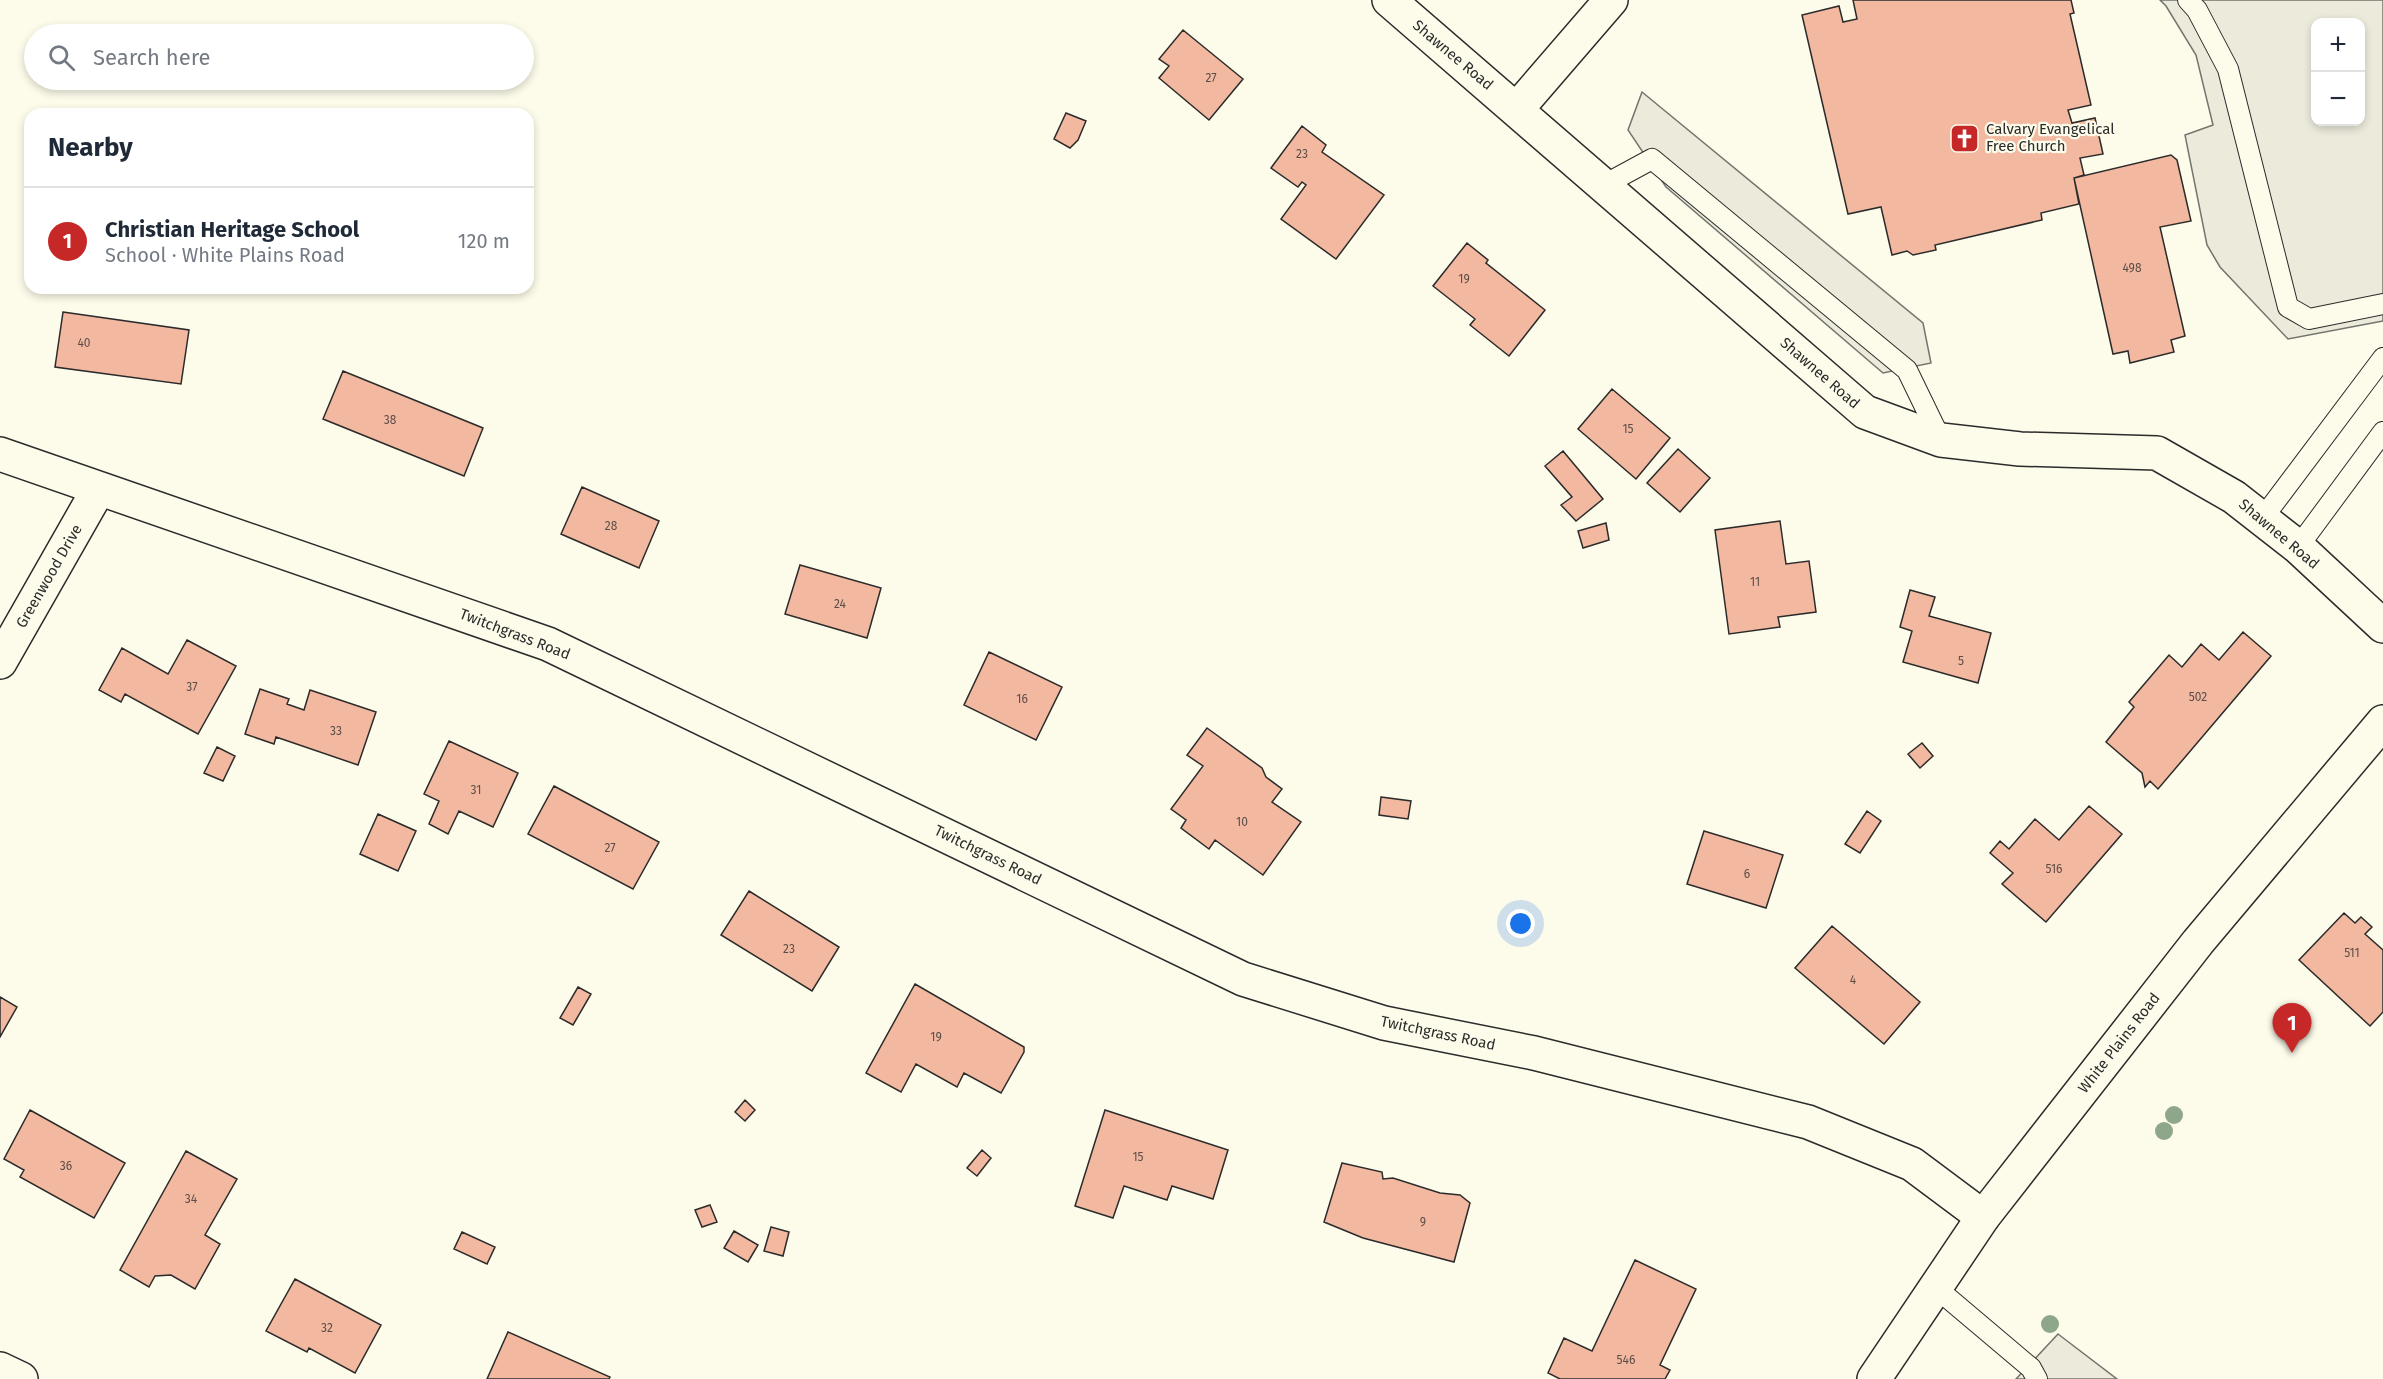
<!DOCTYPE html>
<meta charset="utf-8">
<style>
body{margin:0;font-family:"Fira Sans",sans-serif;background:#f6f6f7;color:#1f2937}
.controls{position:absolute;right:18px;top:18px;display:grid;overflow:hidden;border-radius:12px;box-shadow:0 3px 9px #0003}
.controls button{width:54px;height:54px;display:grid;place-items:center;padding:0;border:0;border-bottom:2px solid #e0e1e3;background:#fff;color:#1f2937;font:30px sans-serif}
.you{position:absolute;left:1521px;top:924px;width:21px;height:21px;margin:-15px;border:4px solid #fff;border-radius:50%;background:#1a73e8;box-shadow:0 0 0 9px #1a73e833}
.badge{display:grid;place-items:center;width:39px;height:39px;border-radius:50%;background:#c62828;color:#fff;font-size:20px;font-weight:700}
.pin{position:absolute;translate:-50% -50px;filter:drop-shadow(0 2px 3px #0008)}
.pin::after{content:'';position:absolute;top:32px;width:21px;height:18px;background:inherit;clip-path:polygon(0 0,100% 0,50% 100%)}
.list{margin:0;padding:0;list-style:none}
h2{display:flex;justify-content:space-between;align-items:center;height:78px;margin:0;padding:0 24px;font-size:26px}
h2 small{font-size:20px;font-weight:400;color:#747a83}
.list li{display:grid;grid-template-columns:39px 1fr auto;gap:18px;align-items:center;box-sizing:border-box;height:108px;padding:0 24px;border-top:2px solid #e0e1e3}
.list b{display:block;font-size:22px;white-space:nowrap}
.list p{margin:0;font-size:20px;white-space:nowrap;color:#747a83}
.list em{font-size:20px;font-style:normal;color:#747a83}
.icon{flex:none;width:33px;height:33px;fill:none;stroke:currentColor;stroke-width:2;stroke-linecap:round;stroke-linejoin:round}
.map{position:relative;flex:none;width:2383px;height:1379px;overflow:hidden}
.search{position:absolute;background:#fff;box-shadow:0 3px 9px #0003;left:24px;top:24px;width:510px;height:66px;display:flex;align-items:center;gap:15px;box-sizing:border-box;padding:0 21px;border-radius:33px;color:#747a83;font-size:22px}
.panel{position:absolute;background:#fff;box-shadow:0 3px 9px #0003;left:24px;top:108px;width:510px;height:186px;border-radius:18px}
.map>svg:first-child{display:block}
.parking{fill:#eceadb;stroke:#74746e;stroke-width:1.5;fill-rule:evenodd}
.building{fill:#f2b8a0;stroke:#2b2b2b;stroke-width:1.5}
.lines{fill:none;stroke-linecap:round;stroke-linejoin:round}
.service-casing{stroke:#2b2b2b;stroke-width:22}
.minor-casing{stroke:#2b2b2b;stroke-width:36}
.secondary-casing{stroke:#2b2b2b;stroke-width:36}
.service{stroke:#fdfbea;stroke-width:20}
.minor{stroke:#fdfbea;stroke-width:33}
.secondary{stroke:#fdfbea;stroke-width:33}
.tree{fill:#8ea78a}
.labels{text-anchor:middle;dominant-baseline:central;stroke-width:4.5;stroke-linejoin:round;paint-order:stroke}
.number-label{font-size:12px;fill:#5d4e48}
.street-label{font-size:15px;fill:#2b2b2b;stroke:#fdfbea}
.poi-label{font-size:15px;fill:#2b2b2b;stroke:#fdfbea;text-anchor:start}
</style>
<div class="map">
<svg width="2383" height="1379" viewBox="0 0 2383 1379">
<rect width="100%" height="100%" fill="#fdfbea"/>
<path class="parking" d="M 2160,0 L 2383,0 L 2383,321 L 2288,339 L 2220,267 L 2207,245 L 2185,135 L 2213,125 L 2196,55 L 2166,6 ZM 2316,22 L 2360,22 L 2360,122 L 2316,122 Z
M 1642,92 L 1923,323 L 1931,363 L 1883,373 L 1666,187 L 1628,130 Z
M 2058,1334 L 2117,1379 L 2016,1379 Z"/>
<path class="building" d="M 1853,0 L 2071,0 L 2074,13 L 2070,14 L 2091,105 L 2068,110 L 2072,123 L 2095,118 L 2103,154 L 2080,158 L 2084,175 L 2074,178 L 2079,204 L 2041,213 L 2042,220 L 1935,245 L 1936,250 L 1913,255 L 1907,251 L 1892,255 L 1881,207 L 1848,214 L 1802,15 L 1839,6 L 1843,22 L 1857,19 Z
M 1183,30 L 1243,79 L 1209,120 L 1159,78 L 1169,66 L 1159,59 Z
M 1066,113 L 1086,121 L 1078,140 L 1070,148 L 1054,139 Z
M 1302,126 L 1326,145 L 1322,152 L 1384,195 L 1336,259 L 1281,219 L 1306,185 L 1302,182 L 1298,187 L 1271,168 Z
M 2171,155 L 2177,160 L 2191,221 L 2160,227 L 2185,336 L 2171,340 L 2174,352 L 2130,363 L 2128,351 L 2113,354 L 2074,178 Z
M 1467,243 L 1488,260 L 1486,263 L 1545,310 L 1509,356 L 1470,325 L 1475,319 L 1433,286 Z
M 63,312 L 189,330 L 181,384 L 55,367 Z
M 343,371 L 483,428 L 464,476 L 323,419 Z
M 1612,389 L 1670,438 L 1636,479 L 1578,429 Z
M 1678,449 L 1710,478 L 1680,512 L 1647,483 Z
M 1563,451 L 1603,499 L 1576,521 L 1561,505 L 1572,497 L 1545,466 Z
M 582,487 L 659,521 L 639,568 L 561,534 Z
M 1780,521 L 1786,564 L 1809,561 L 1816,612 L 1778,617 L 1780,627 L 1729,634 L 1715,530 Z
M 1606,523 L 1609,540 L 1583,548 L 1578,531 Z
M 800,565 L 881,588 L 867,638 L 785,614 Z
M 1910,590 L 1935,597 L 1929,616 L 1991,633 L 1978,683 L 1903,662 L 1912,631 L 1900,627 Z
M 2243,632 L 2271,656 L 2158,789 L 2150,781 L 2145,787 L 2142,773 L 2106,742 L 2134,707 L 2129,702 L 2169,655 L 2182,667 L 2201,644 L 2219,660 Z
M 187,640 L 236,666 L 198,734 L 125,694 L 121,702 L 99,690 L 122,648 L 168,674 Z
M 989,652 L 1062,687 L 1036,740 L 964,705 Z
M 260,689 L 289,699 L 287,704 L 304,710 L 310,690 L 376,712 L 358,765 L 276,737 L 274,744 L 245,734 Z
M 1207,728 L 1262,768 L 1266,777 L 1282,789 L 1272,802 L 1301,822 L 1263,875 L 1215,840 L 1209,849 L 1181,828 L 1186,820 L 1171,809 L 1203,766 L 1187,755 Z
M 449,741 L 518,773 L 493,827 L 459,811 L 448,834 L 429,824 L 439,801 L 424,794 Z
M 1922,743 L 1933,756 L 1920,768 L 1908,754 Z
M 217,747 L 235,756 L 223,781 L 204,773 Z
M 554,786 L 659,842 L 633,889 L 528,834 Z
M 1381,797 L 1411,801 L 1408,819 L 1379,815 Z
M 2089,806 L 2122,834 L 2046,922 L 2002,884 L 2013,873 L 1990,853 L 2000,841 L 2009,849 L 2035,819 L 2059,840 Z
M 1867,811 L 1881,821 L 1860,853 L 1845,844 Z
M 378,814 L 416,831 L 398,871 L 360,854 Z
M 1704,831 L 1783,855 L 1766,908 L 1687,884 Z
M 749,891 L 839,947 L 812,991 L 721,935 Z
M 2344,913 L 2355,923 L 2361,917 L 2372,927 L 2365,934 L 2383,950 L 2383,1012 L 2370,1026 L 2299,960 Z
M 1832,926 L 1920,1002 L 1884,1044 L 1795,968 Z
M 915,984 L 1024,1047 L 1024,1052 L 1001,1093 L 964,1073 L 957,1087 L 916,1064 L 901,1092 L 866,1073 Z
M 578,987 L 591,994 L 573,1025 L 560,1018 Z
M 0,997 L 17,1007 L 0,1037 Z
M 745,1100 L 755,1110 L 745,1121 L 735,1112 Z
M 30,1110 L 125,1163 L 94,1218 L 20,1177 L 24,1170 L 4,1159 Z
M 1105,1110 L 1228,1150 L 1213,1199 L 1172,1186 L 1167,1200 L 1124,1186 L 1113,1218 L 1075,1206 Z
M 982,1150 L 991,1158 L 977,1176 L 967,1168 Z
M 186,1151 L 237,1179 L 205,1235 L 220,1244 L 195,1289 L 171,1275 L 155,1276 L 149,1287 L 120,1270 Z
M 1342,1163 L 1382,1172 L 1383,1179 L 1393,1178 L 1440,1193 L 1460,1195 L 1470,1203 L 1454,1262 L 1363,1238 L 1324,1222 Z
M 710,1205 L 717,1222 L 702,1227 L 695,1210 Z
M 771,1227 L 789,1232 L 783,1256 L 764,1251 Z
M 734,1231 L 758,1245 L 748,1262 L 724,1248 Z
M 462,1232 L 495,1247 L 487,1264 L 454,1249 Z
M 1635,1260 L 1696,1289 L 1660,1365 L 1670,1370 L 1665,1379 L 1560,1379 L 1548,1373 L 1564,1338 L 1592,1351 Z
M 295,1279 L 381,1325 L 355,1373 L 309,1348 L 307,1352 L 266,1331 Z
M 508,1332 L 610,1377 L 609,1379 L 487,1379 Z"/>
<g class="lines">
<defs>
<path id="service" d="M 2188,0 L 2197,10 L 2228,69 L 2288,307 L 2309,319 L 2383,304
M 1604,185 L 1652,159 L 1907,370 L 1941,440
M 2262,519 L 2383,358
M 2298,547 L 2383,432
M 1935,1287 L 2031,1368 L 2037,1379"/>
<path id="minor" d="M 1389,0 L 1865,412 L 1941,440 L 2020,449 L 2157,453 L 2234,497 L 2298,547 L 2383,626
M 1517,109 L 1611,0
M 0,454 L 548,644 L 1243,979 L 1384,1023 L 1534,1053 L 1808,1122 L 1912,1164 L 1983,1217
M 0,662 L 98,490
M 0,1369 L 21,1379"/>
<path id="secondary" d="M 1874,1379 L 1983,1217 L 2198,942 L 2383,722"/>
</defs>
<use href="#service" class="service-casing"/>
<use href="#minor" class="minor-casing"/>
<use href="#secondary" class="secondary-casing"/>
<use href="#service" class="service"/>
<use href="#minor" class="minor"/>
<use href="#secondary" class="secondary"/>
</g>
<g class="tree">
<circle cx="2174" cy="1115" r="9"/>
<circle cx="2164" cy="1131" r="9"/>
<circle cx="2050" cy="1324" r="9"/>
</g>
<defs>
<symbol id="church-square" viewBox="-11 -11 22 22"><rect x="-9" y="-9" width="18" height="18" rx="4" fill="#c62828" stroke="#fdfbea"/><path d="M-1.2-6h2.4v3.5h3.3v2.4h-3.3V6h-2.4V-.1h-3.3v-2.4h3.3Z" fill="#fff"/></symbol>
</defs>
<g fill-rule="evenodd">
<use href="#church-square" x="1948" y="122" width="33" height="33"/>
</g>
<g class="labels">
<g class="number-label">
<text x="1211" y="78">27</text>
<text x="1302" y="154">23</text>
<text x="2132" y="268">498</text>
<text x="1464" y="279">19</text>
<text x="84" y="343">40</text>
<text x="390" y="420">38</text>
<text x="1628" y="429">15</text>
<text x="611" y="526">28</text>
<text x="1755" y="582">11</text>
<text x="840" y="604">24</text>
<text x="1961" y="661">5</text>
<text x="192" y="687">37</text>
<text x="2198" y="697">502</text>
<text x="1022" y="699">16</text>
<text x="336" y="731">33</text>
<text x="476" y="790">31</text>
<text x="1242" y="822">10</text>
<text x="610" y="848">27</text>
<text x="2054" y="869">516</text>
<text x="1747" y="874">6</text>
<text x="789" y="949">23</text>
<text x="2352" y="953">511</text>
<text x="1853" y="980">4</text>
<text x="936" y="1037">19</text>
<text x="1138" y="1157">15</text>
<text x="66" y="1166">36</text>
<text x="191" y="1199">34</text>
<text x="1423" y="1222">9</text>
<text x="327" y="1328">32</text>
<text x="1626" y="1360">546</text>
</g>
<g class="street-label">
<text transform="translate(1453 55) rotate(40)">Shawnee Road</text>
<text transform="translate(1820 373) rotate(41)">Shawnee Road</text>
<text transform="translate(2279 534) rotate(40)">Shawnee Road</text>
<text transform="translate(49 576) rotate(-60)">Greenwood Drive</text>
<text transform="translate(515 634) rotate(21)">Twitchgrass Road</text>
<text transform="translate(988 855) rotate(26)">Twitchgrass Road</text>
<text transform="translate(1438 1033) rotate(12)">Twitchgrass Road</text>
<text transform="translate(2119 1043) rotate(-52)">White Plains Road</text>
</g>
<g class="poi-label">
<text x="1986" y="129">Calvary Evangelical<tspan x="1986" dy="17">Free Church</tspan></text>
</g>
</g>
</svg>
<div class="controls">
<button>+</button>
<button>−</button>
</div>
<div class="you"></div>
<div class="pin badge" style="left:2292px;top:1053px">1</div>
<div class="search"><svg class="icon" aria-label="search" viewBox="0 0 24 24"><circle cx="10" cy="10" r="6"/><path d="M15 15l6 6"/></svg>Search here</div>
<section class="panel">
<h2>Nearby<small></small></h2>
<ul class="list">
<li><span class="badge">1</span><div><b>Christian Heritage School</b><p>School · White Plains Road</p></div><em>120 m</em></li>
</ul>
</section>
</div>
